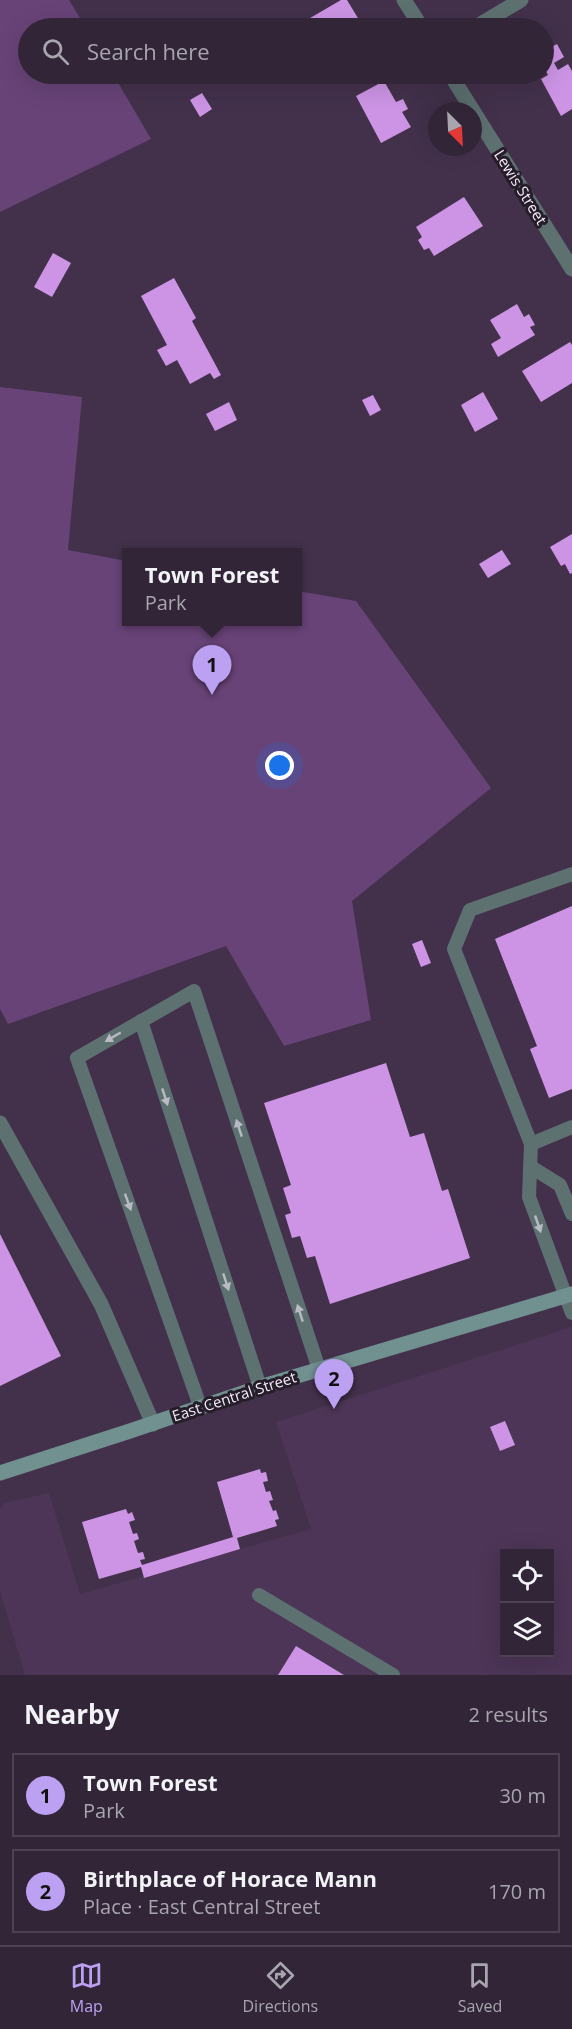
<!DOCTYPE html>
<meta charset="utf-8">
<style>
body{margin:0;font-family:"Open Sans",sans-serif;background:#3a2d40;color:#f1f3f6}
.controls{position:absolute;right:18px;bottom:18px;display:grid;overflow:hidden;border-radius:0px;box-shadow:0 6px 24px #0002}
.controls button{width:54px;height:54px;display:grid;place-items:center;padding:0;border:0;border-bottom:2px solid #4d4253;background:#322538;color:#f1f3f6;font:30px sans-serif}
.compass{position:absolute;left:428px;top:102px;width:54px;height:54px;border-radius:50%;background:#322538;box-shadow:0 6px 24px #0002;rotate:156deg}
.you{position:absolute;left:280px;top:766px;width:21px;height:21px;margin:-15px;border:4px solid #fff;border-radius:50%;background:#1a73e8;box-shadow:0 0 0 9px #1a73e833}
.badge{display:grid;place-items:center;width:39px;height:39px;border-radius:50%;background:#bca0f2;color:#111;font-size:20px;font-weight:700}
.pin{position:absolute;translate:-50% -50px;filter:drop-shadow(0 2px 3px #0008)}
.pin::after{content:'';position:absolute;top:32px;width:21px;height:18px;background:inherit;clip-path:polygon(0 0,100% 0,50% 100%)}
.popup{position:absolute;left:122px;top:548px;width:180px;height:78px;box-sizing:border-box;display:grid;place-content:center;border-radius:0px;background:#322538;filter:drop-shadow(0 2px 4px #0005);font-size:20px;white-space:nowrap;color:#a8a5ae}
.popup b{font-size:22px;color:#f1f3f6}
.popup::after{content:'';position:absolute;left:50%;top:100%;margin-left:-12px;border:12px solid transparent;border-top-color:#322538}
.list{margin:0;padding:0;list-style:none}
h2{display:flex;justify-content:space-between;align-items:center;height:78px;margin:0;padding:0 24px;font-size:26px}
h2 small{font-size:20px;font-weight:400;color:#a8a5ae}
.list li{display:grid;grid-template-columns:39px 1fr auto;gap:18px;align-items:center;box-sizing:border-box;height:84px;margin:0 12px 12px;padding:0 12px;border:2px solid #4d4253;border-radius:0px}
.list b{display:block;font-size:22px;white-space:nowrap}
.list p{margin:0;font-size:20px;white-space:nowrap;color:#a8a5ae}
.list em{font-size:20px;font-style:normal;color:#a8a5ae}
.icon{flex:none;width:33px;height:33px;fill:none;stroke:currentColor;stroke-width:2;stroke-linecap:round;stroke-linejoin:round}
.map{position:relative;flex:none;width:572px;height:1675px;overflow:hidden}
.search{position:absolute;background:#322538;box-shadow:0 6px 24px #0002;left:18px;right:18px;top:18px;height:66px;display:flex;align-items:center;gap:15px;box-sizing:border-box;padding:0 21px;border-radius:33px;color:#a8a5ae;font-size:22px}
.sheet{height:270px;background:#322538}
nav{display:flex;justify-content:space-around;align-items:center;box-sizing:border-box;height:84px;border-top:2px solid #4d4253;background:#322538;font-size:16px;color:#a8a5ae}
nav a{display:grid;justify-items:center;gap:3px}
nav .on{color:#bca0f2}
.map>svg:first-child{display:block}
.built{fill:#4c3556;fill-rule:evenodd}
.green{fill:#684378}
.building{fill:#cd94e5}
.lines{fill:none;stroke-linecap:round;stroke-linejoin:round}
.lane{stroke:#5e7171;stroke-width:14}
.street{stroke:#5e7171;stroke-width:15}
.secondary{stroke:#719090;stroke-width:15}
.oneway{fill:#b9bac3}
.labels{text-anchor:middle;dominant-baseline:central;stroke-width:6;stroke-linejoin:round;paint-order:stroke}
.street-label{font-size:15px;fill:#f5eafa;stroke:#251d29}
</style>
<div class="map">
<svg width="572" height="1675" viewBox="0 0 572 1675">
<rect width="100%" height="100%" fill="#43314b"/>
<path class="built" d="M 572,1327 L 572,1675 L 25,1675 L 0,1591 L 0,1510 L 4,1503 L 49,1493 L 80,1594 L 311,1529 L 276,1422 ZM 504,1554 L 550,1554 L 550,1652 L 504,1652 Z"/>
<path class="green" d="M 0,0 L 69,0 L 86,28 L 28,28 L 28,74 L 113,74 L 151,139 L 0,212 Z
M 0,387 L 82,397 L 68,550 L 126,561 L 127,622 L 298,622 L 298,591 L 356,601 L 491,788 L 352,901 L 371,1020 L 284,1046 L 226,946 L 8,1024 L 0,1009 Z"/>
<path class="building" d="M 341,0 L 347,0 L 364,28 L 293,28 Z
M 557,44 L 564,57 L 554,63 L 558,70 L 568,64 L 572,71 L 572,109 L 561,116 L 541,79 L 548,75 L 544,67 L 544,51 Z
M 313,74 L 333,74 L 319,82 Z
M 384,81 L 396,102 L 403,99 L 408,109 L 402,112 L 411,127 L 381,143 L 356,96 Z
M 202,93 L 212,109 L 200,117 L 190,100 Z
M 464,197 L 483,226 L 434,256 L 429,248 L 424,250 L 418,240 L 422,237 L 416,227 Z
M 53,253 L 71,263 L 52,297 L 34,287 Z
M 174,278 L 196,318 L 192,321 L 221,375 L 214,379 L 210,373 L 190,384 L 177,360 L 166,366 L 157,350 L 167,345 L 141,296 Z
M 517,304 L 524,317 L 529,314 L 535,325 L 530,327 L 535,335 L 498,357 L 491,344 L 501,338 L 490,320 Z
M 570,342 L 572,345 L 572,383 L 541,402 L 522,371 Z
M 483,392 L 498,419 L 475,432 L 461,405 Z
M 373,395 L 381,410 L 370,416 L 362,400 Z
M 229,402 L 237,420 L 215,431 L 206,414 Z
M 572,534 L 572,573 L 570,574 L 565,564 L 561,566 L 550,547 Z
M 502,550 L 511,564 L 488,578 L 479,564 Z
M 572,906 L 572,1089 L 549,1098 L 530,1049 L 537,1046 L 495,939 Z
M 422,940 L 431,963 L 421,967 L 412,944 Z
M 386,1063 L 410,1137 L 424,1133 L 442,1191 L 448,1189 L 470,1258 L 330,1304 L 315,1256 L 307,1258 L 300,1236 L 292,1238 L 285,1215 L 291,1213 L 283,1188 L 291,1185 L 264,1103 Z
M 0,1234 L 61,1356 L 0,1386 Z
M 505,1421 L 515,1445 L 500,1451 L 490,1427 Z
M 260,1469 L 261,1473 L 266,1472 L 268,1481 L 263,1482 L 266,1492 L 270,1491 L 273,1500 L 269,1501 L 273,1511 L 276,1510 L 279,1519 L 275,1520 L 277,1526 L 237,1538 L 240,1549 L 144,1578 L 141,1567 L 99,1579 L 82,1522 L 126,1509 L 128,1514 L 132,1512 L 135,1520 L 129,1522 L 133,1534 L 137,1533 L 139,1539 L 134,1541 L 138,1553 L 143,1552 L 145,1559 L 140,1560 L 142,1565 L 233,1537 L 217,1482 Z
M 296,1646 L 344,1675 L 278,1675 Z"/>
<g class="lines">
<path class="lane" d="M 572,874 L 470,910 L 454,949 L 531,1144 L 529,1197 L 572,1313
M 141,1021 L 260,1387
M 531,1144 L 572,1127
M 531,1167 L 560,1185 L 572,1214
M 200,1406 L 77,1058 L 194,991 L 319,1369
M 259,1595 L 393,1675"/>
<path class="street" d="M 404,0 L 422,28
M 474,28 L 521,0
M 450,74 L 572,269
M 0,1123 L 101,1304 L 153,1424"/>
<path class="secondary" d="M 0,1473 L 130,1431 L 260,1387 L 572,1294"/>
</g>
<defs><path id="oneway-solid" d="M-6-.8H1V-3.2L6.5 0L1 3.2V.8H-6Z" transform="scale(1.5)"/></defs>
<g class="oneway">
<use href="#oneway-solid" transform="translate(113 1037) rotate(150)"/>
<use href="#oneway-solid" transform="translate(165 1097) rotate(72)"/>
<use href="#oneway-solid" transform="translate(239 1128) rotate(-108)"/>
<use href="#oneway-solid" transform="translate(128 1202) rotate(70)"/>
<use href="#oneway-solid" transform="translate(538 1224) rotate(71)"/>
<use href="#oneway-solid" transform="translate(226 1282) rotate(72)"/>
<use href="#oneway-solid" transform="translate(300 1313) rotate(-108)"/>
</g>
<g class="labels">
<g class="street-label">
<text transform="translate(521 187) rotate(58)">Lewis Street</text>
<text transform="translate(234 1396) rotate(-18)">East Central Street</text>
</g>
</g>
</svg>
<div class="controls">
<button><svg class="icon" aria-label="locate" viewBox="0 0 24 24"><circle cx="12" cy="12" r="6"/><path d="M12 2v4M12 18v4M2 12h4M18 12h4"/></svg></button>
<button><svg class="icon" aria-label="layers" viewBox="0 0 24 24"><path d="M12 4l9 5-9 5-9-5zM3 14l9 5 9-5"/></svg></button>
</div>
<svg class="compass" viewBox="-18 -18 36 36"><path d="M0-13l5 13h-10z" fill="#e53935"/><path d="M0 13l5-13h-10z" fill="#a8a5ae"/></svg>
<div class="you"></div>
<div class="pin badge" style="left:212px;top:695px">1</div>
<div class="popup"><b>Town Forest</b>Park</div>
<div class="pin badge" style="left:334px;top:1409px">2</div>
<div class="search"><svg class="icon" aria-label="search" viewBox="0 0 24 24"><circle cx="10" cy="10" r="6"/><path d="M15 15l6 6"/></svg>Search here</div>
</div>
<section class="sheet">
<h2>Nearby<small>2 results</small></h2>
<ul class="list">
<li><span class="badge">1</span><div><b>Town Forest</b><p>Park</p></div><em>30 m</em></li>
<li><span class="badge">2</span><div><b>Birthplace of Horace Mann</b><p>Place · East Central Street</p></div><em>170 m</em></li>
</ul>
</section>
<nav>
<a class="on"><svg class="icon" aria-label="map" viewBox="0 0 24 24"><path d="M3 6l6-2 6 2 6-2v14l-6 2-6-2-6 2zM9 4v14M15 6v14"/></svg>Map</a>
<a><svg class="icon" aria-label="directions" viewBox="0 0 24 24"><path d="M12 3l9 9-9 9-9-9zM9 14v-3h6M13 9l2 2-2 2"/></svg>Directions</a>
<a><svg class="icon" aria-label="saved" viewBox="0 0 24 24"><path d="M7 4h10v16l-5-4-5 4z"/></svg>Saved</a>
</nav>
